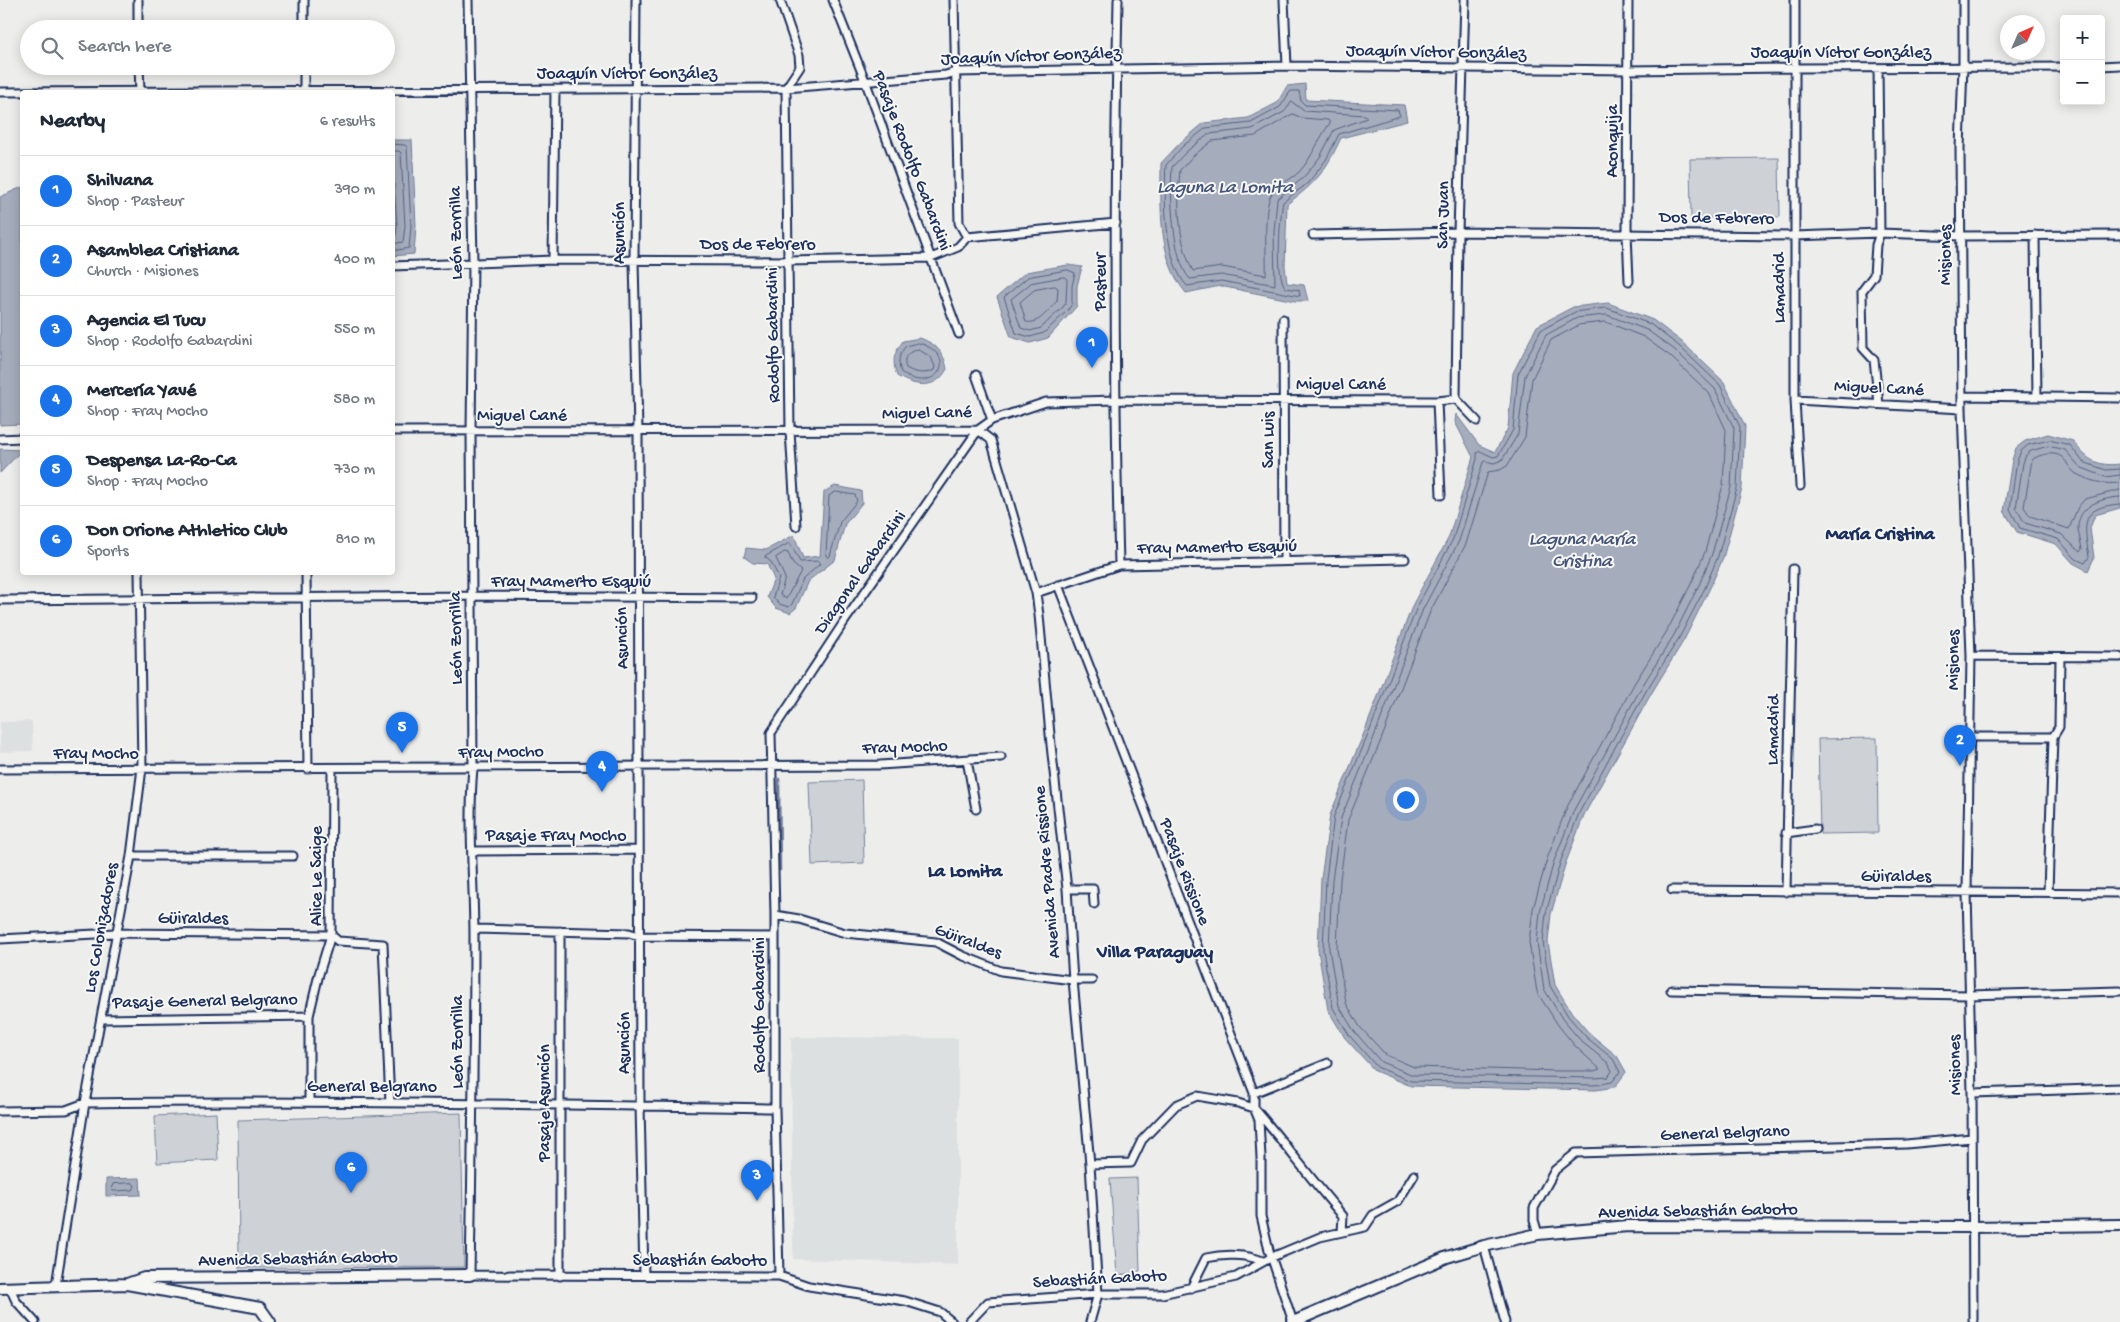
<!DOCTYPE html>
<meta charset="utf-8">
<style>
body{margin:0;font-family:"Gochi Hand",sans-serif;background:#f2f2f3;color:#1f2937}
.controls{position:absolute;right:15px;top:15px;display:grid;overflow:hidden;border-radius:5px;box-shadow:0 2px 12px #0003}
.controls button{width:45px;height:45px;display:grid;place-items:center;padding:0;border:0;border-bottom:1px solid #e0e1e3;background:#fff;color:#1f2937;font:25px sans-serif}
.compass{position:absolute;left:2000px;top:15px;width:45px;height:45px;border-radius:50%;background:#fff;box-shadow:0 2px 12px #0003;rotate:45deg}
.you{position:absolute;left:1405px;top:799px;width:18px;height:18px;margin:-12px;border:4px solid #fff;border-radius:50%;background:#1a73e8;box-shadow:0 0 0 8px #1a73e833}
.badge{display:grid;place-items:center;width:32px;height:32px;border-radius:50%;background:#1a73e8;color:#fff;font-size:16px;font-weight:700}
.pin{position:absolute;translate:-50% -41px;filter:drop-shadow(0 1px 2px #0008)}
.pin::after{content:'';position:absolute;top:26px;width:18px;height:15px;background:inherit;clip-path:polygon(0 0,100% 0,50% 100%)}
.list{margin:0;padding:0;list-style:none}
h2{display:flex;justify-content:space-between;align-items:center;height:65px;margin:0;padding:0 20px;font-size:21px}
h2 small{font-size:16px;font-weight:400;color:#747a83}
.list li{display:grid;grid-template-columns:32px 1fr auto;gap:15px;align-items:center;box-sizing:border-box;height:70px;padding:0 20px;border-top:1px solid #e0e1e3}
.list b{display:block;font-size:19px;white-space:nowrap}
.list p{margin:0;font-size:16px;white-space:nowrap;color:#747a83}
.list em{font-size:16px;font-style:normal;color:#747a83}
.icon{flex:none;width:28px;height:28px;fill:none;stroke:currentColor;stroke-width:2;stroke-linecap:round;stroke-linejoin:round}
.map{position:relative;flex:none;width:2120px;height:1322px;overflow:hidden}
.search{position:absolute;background:#fff;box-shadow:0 2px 12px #0003;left:20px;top:20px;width:375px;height:55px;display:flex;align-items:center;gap:12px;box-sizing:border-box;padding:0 18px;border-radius:28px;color:#747a83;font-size:19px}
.panel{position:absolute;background:#fff;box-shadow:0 2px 12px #0003;left:20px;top:90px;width:375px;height:485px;border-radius:5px}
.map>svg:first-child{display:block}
.built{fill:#dde0e1}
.green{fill:#ced2d7;stroke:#74809a}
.water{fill:#a5acbc;stroke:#6e7a96}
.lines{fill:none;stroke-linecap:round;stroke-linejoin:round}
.shore{stroke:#526184;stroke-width:1}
.stream{stroke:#6e7a96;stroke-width:2.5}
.street-casing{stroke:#1b2f5e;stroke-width:11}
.secondary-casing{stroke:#1b2f5e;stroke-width:14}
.street{stroke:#f6f6f2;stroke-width:7}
.secondary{stroke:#f6f6f2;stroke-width:10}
.labels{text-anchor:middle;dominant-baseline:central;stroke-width:4;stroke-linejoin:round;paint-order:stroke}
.street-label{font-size:18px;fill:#1b2f5e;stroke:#f6f6f2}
.water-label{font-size:19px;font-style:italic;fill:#44547a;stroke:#f6f6f2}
.neighbourhood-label{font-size:19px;font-weight:bold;fill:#1b2f5e;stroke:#f6f6f2}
</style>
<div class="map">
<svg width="2120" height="1322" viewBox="0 0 2120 1322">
<rect width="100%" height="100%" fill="#edeeec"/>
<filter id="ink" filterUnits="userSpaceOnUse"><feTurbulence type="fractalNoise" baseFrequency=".02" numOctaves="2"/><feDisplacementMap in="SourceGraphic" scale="10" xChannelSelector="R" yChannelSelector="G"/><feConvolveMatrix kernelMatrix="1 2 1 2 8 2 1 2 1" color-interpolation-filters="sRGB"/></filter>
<g filter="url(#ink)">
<path class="built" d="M 32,721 L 33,751 L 0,752 L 0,722 Z
M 791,1037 L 958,1038 L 958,1265 L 793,1259 Z"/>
<path class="green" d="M 1779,158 L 1780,217 L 1691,218 L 1690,159 Z
M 1877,738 L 1878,833 L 1820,834 L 1818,739 Z
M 862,780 L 864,863 L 812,865 L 809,782 Z
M 216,1113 L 218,1160 L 157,1163 L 155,1116 Z
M 461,1113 L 464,1267 L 239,1268 L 238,1120 Z
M 1137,1178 L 1140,1271 L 1117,1276 L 1110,1179 Z"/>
<path class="water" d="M 1305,84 L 1306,100 L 1404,105 L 1407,121 L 1341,138 C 1325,172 1317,182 1287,204 L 1285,266 L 1287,283 L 1304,285 L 1308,301 L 1295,301 L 1220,286 L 1186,293 C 1157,258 1161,206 1161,163 L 1180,143 L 1204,123 L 1248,118 L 1277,103 L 1287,86 Z
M 393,140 L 412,140 L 416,226 L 414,254 L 393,256 Z
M 22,187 L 22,424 L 0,425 L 0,197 Z
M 1068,265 L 1082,267 L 1077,286 L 1077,306 L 1048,338 L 1030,343 L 1011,337 L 997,297 L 1026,272 Z
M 1608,303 L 1653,320 L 1682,342 L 1724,382 L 1745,426 L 1742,488 L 1723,558 L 1709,590 L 1684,640 L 1651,694 L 1584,815 L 1565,865 L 1551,914 L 1548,942 L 1555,985 L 1572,1013 L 1589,1033 L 1617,1056 L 1626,1072 L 1615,1087 L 1596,1090 L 1411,1086 L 1375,1071 L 1345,1038 L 1328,1010 L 1318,950 L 1321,879 L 1330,815 L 1366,728 L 1413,604 L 1449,537 L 1473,457 L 1455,422 L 1456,414 L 1479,445 L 1495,452 L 1508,428 L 1513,373 L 1537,326 L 1573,307 Z
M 920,338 C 936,344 944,352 947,369 C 936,390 915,387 897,376 C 892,360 893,355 903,341 Z
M 2048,434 L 2073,441 C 2086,459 2096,467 2120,464 L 2120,508 L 2095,515 L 2090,528 L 2094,558 L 2088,571 L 2073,563 L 2056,544 L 2017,532 L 2004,511 L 2012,460 L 2016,448 L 2025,441 Z
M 0,449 L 22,450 L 0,473 Z
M 835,486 L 861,491 L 862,503 L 845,524 L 835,560 L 808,581 L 796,608 L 790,613 L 776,608 L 767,597 L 774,579 L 767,564 L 753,563 L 744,557 L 746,548 L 766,550 L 794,535 L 803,558 L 820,556 L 824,492 Z
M 140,1178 L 141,1195 L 106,1196 L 106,1179 Z"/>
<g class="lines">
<path class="shore" d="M 1291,91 L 1299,91 L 1301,101 L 1305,105 L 1398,110 L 1400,116 L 1339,134 L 1326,160 L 1308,183 L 1283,202 C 1280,217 1275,279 1286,288 L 1299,290 L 1300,296 L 1221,281 L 1187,286 C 1164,260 1164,199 1166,165 L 1183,146 L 1206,128 L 1251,123 L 1280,107 Z
M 1292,102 L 1304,111 L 1365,115 L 1367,118 L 1334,130 L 1320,157 L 1303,178 L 1277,199 L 1274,232 L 1275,285 L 1221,275 L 1190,279 C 1172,260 1170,193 1172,167 L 1187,151 L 1209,134 L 1252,129 L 1284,112 Z
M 1293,114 L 1302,118 L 1328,120 L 1330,123 C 1318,139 1313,157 1299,172 C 1290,181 1275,185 1270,197 C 1263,214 1267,256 1266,275 L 1222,267 L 1193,271 C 1178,243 1177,201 1180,170 L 1193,156 L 1212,141 L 1255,136 Z
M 392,144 L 405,145 L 407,147 L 411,226 L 409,248 L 392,251
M 392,151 L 399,151 L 401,153 L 405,226 L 403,242 L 392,244
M 392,158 L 397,225 L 396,235 L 392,237
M 1068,270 L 1075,273 L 1072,286 L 1072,304 L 1068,310 L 1044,333 L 1030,337 L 1016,333 L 1004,297 L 1028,277 Z
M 1064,277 L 1067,279 L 1066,302 L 1064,306 L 1041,328 L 1030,331 L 1021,328 L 1011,299 L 1031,283 Z
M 1055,286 L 1058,288 L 1057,301 C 1049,309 1039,325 1026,322 L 1020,302 L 1034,290 Z
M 1607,308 L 1650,324 L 1679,346 L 1720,385 L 1740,427 L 1737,488 L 1718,556 L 1705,588 L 1679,638 L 1646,691 L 1579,813 L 1560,863 L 1546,913 L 1543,942 L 1550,986 L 1568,1016 L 1586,1037 L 1613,1059 L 1620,1072 L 1612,1082 L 1595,1085 L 1411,1081 L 1377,1067 L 1349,1035 L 1333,1008 L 1323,950 L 1326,879 L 1334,816 L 1370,730 L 1417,607 L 1453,539 L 1477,459 L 1477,453 L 1480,451 L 1493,457 L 1498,456 L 1513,430 L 1518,374 L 1541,330 L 1575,312 Z
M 1607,315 L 1647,330 L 1675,350 L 1715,389 L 1734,428 L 1731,487 L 1712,554 L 1699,585 L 1674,635 L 1641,688 L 1574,810 L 1554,861 L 1540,912 L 1537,942 L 1544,989 L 1563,1020 L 1582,1042 L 1608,1063 L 1612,1071 L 1608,1077 L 1595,1078 L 1413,1075 L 1381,1062 L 1354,1031 L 1339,1006 L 1329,949 L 1332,880 L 1341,818 L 1376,732 L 1423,609 L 1459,541 L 1483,462 L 1485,461 L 1494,463 L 1502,460 L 1518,434 L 1525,376 L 1546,335 L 1577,318 Z
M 1606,322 L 1644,337 L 1670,356 L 1709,393 L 1726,430 L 1723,485 L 1705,552 L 1692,582 L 1667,631 L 1634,684 L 1567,807 L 1547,859 L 1533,909 L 1529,942 L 1537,992 L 1558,1025 L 1575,1046 L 1600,1069 L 1594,1071 L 1558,1071 L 1414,1067 L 1386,1055 L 1360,1027 L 1346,1003 L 1337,949 L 1340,880 L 1348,820 L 1383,735 L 1430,612 L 1466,544 L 1488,472 L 1500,470 L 1507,466 L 1525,437 L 1532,379 L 1551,340 L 1579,325 Z
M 919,343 C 964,357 932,397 901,372 C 897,361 899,354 906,346 Z
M 919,350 L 931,357 L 935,367 L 934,370 C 925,375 914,373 906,368 C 902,357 908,351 919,350 Z
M 2120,469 L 2106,470 L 2083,462 L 2070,445 L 2049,440 L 2028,445 L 2021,451 L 2017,461 L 2010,509 L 2020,528 L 2058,539 L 2076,559 L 2085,563 L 2089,557 C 2084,524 2079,507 2120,504
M 2120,475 L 2105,477 L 2080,467 L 2065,450 L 2048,446 L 2031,451 L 2026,455 L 2023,463 L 2016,508 L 2025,523 L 2061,534 L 2080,552 L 2082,549 C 2081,543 2079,536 2078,529 C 2077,506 2101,498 2120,497
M 2120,483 C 2104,485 2088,481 2075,473 C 2069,469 2067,461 2062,457 C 2054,451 2039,454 2032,460 L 2024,507 L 2030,516 L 2069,529 L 2078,507 L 2085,499 L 2120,490
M 836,492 L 855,495 L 857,501 L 840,522 L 830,556 L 828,558 L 826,555 L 829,496 Z
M 790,543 L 800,562 L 818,561 L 820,564 L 803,579 L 792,604 L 789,607 L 779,604 L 773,597 L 779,578 L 771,562 L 765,557 Z
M 785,552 L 788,553 L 793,564 L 801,571 L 786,599 L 780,595 L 785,578 L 776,558 Z
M 133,1183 L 135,1186 L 133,1190 L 113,1191 L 111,1189 L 113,1184 Z"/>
<path class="stream" d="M 779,779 L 780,870"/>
<defs>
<path id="street" d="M 138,0 L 138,29
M 468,0 L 473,262 L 471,431 L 473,768 C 468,824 474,881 474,938 C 474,1050 472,1162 470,1275 L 779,1276 L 809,1286 L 905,1301 L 940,1312 L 952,1322
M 636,0 L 634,261 L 638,431 L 640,1106 L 644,1275
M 780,0 L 799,55 L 800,67 L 786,88 L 790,431 L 796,526
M 833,0 L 866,83 L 959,334
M 954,0 L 959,223 L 967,237
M 1118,0 C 1114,188 1114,376 1119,565
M 1284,0 L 1287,66
M 1465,0 L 1458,232 L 1456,399 L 1477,421
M 1628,0 L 1627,233 L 1629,281
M 1795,0 L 1795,400 L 1800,486
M 1963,0 L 1963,66 L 1960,148 L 1962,409 L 1971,656 L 1967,892 L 1972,1093 L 1973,1320
M 304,29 L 304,0
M 139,66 L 140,92
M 2101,66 L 2120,65
M 1878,68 L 1880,233 L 1876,245 L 1874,275 L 1862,291 L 1863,348 L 1874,360 L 1879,404
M 0,92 L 786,88 L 946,75 L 955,72 L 1287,66 L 1628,70 L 1795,68 L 2064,67
M 304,92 L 304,66
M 1313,235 L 1458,232 L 1794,236 L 1880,233 L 1961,236 L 2120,235
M 2035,235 L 2037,397
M 553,260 L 555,89
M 392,266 L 553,260 L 788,261 L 931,258 L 958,247 L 967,237 L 1116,223
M 1283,319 L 1284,561
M 976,375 L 992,420
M 1962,396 L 2120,398
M 1795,400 L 1962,409
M 1437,401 L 1441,495
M 392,431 L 978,430 L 992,420 L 1046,402 L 1115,400 L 1437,401 L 1456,399
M 0,439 L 22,438
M 306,572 L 308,769
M 1058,585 L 1254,1093 L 1254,1108 C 1285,1143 1312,1181 1343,1216 L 1342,1232
M 1036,593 L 1119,565 L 1405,559
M 0,600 L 471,596 L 752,598
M 1971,656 L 2120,657
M 1968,737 L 2053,737
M 967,760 L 976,809
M 0,769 L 880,765 L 1001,757
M 1786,833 L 1815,829
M 472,851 L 639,850
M 131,856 L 293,856
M 1067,889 L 1093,889 L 1094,904
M 1672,890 L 2120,893
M 1786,892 L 1793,569
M 2048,892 L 2053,737 L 2059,727 L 2060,657
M 775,915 L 799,919 L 845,933 L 936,942 L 961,955 L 1001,971 L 1073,980 L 1092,980
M 474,929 L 629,933 L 639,936 L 774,937
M 560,931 L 560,1276
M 0,939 L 115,933 L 331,935 L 338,941 L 383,944 L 390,1103
M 1671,990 L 1969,995 L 2120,991
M 101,1019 L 309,1016
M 1254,1093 L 1328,1063
M 1972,1093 L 2120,1088
M 309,1102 L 309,1016 L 319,974 L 331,935 L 332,768
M 0,1111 L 66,1110 L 85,1103 C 315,1100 545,1105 775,1108
M 1090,1164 L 1131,1163 L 1142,1140 L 1176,1105 L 1197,1096 L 1238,1103 L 1254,1108 L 1259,1120 L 1261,1158 L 1261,1216 L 1269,1250 L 1293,1322
M 1538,1234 L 1534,1220 L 1534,1208 L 1555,1170 L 1576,1153 L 1906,1144 L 1972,1138
M 1484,1246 L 1505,1322
M 779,1276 L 775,1108 L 775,915 L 771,733 L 844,622 L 978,430 L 991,440 L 1036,593 L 1039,615 L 1051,745 L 1067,889 L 1073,980 L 1090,1164 L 1098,1294 L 1090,1322
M 56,1285 L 85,1103 L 131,856 L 142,768 L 139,572
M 10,1288 L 16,1301 L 35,1322
M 1191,1288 L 1206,1258 C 1224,1254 1246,1254 1263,1261
M 969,1322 L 988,1302 L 1098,1294 L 1162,1294 L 1236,1277 L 1272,1257 L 1320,1237 L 1365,1227 L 1373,1215 L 1398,1201 L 1414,1175"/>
<path id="secondary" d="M 127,1284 L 144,1278 L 470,1275
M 0,1288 L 127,1284 L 260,1308 L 270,1322
M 1293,1322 L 1447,1257 L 1484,1246 L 1538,1234 L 1628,1226 L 1972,1227 L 2120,1225"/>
</defs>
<use href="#street" class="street-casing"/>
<use href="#secondary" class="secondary-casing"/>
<use href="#street" class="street"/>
<use href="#secondary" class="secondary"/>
</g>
</g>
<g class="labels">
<g class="street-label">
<text transform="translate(1436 53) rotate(1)">Joaquín Víctor González</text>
<text x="1841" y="53">Joaquín Víctor González</text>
<text transform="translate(1031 57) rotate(-2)">Joaquín Víctor González</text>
<text x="627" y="74">Joaquín Víctor González</text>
<text transform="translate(1613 141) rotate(-90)">Aconquija</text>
<text transform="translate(911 161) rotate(69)">Pasaje Rodolfo Gabardini</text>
<text transform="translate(1444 215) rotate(-89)">San Juan</text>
<text transform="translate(1717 219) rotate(1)">Dos de Febrero</text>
<text transform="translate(457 233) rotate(-91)">León Zorrilla</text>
<text transform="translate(620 233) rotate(-90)">Asunción</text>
<text x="758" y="245">Dos de Febrero</text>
<text transform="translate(1946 255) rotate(-90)">Misiones</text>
<text transform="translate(1101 282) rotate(-90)">Pasteur</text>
<text transform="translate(1780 288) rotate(-90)">Lamadrid</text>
<text transform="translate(774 335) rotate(-91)">Rodolfo Gabardini</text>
<text x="1341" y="385">Miguel Cané</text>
<text transform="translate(1879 389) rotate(3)">Miguel Cané</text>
<text transform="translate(927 414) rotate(-1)">Miguel Cané</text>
<text x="522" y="416">Miguel Cané</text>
<text transform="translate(1269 440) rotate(-90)">San Luis</text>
<text transform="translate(1217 548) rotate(-1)">Fray Mamerto Esquiú</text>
<text transform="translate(861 573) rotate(-55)">Diagonal Gabardini</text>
<text x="571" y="582">Fray Mamerto Esquiú</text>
<text transform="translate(457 638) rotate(-91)">León Zorrilla</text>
<text transform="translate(623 638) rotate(-91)">Asunción</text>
<text transform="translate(1954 660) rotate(-90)">Misiones</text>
<text transform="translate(1774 730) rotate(-89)">Lamadrid</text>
<text transform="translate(905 748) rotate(-2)">Fray Mocho</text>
<text transform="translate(501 753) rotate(-1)">Fray Mocho</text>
<text x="96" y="754">Fray Mocho</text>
<text x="556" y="836">Pasaje Fray Mocho</text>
<text transform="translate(1048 872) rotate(-95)">Avenida Padre Rissione</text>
<text transform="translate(1184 872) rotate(69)">Pasaje Rissione</text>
<text transform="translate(317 876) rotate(-90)">Alice Le Saige</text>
<text x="1896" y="877">Güiraldes</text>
<text x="193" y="919">Güiraldes</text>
<text transform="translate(102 928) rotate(-80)">Los Colonizadores</text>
<text transform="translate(968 942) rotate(21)">Güiraldes</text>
<text transform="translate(205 1002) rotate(-1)">Pasaje General Belgrano</text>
<text transform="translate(760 1005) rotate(-90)">Rodolfo Gabardini</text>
<text transform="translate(458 1042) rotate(-90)">León Zorrilla</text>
<text transform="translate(625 1043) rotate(-90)">Asunción</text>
<text transform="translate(1956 1065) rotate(-91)">Misiones</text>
<text x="372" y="1087">General Belgrano</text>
<text transform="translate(545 1103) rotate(-90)">Pasaje Asunción</text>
<text transform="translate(1725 1134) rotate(-2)">General Belgrano</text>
<text transform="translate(1698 1212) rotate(-1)">Avenida Sebastián Gaboto</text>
<text transform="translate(298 1260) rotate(-1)">Avenida Sebastián Gaboto</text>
<text x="700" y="1261">Sebastián Gaboto</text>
<text transform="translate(1100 1280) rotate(-3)">Sebastián Gaboto</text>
</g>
<g class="water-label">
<text x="1225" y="188">Laguna La Lomita</text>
<text x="1582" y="540">Laguna María<tspan x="1582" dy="22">Cristina</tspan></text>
</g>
<g class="neighbourhood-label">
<text x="1880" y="535">María Cristina</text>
<text x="965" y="872">La Lomita</text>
<text x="1155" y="953">Villa Paraguay</text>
</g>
</g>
</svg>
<div class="controls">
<button>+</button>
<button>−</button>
</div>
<svg class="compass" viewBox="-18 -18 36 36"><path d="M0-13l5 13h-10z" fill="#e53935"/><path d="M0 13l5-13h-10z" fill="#747a83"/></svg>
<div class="you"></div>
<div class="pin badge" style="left:1092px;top:368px">1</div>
<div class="pin badge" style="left:1960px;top:766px">2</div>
<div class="pin badge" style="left:757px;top:1201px">3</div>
<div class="pin badge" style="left:602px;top:792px">4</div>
<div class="pin badge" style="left:402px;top:753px">5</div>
<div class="pin badge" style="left:351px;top:1193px">6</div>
<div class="search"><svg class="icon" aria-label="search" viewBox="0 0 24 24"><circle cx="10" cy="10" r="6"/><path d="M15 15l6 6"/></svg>Search here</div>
<section class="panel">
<h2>Nearby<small>6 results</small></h2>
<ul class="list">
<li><span class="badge">1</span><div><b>Shilvana</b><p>Shop · Pasteur</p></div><em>390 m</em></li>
<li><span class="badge">2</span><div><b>Asamblea Cristiana</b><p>Church · Misiones</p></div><em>400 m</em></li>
<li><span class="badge">3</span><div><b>Agencia El Tucu</b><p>Shop · Rodolfo Gabardini</p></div><em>550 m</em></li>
<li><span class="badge">4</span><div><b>Mercería Yavé</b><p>Shop · Fray Mocho</p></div><em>580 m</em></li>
<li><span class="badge">5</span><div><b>Despensa La-Ro-Ca</b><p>Shop · Fray Mocho</p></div><em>730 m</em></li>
<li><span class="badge">6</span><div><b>Don Orione Athletico Club</b><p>Sports</p></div><em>810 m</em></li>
</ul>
</section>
</div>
